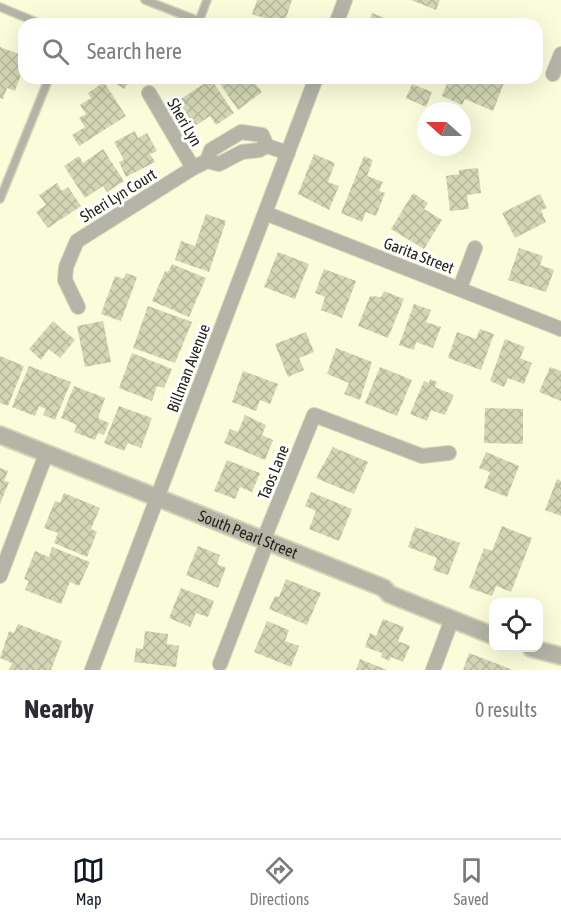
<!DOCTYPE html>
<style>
body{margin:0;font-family:"Asap Condensed",sans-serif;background:#f7f7f7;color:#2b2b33}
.controls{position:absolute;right:18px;bottom:18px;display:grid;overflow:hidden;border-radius:12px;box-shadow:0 6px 24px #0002}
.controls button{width:54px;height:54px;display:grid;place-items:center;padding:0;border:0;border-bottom:2px solid #e1e1e2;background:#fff;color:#2b2b33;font:30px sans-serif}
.compass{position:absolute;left:417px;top:102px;width:54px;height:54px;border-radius:50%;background:#fff;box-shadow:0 6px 24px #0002;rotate:291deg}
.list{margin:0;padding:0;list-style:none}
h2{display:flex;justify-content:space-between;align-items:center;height:78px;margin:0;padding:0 24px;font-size:26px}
h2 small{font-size:20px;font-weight:400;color:#7c7c81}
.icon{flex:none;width:33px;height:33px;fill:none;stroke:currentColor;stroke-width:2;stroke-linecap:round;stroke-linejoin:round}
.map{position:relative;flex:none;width:561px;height:670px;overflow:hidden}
.search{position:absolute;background:#fff;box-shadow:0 6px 24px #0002;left:18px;right:18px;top:18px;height:66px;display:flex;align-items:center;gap:15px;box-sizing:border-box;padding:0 21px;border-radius:18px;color:#7c7c81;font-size:22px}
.sheet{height:168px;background:#fff}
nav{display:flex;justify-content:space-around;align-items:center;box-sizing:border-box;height:84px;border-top:2px solid #e1e1e2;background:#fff;font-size:16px;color:#7c7c81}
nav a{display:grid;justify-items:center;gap:3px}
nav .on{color:#111827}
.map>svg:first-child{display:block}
.building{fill:url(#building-cross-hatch)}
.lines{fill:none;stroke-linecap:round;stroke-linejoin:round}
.service-casing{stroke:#d3d5b7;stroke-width:10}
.minor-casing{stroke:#d3d5b7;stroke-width:16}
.tertiary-casing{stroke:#d3d5b7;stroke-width:20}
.service{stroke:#b4b5a7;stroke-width:7}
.minor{stroke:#b4b5a7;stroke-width:14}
.tertiary{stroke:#b4b5a7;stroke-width:16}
.labels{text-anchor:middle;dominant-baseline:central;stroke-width:6;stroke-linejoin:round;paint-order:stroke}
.street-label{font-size:16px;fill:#242518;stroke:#fff}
</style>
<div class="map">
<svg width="561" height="670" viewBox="0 0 561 670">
<defs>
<pattern id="building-cross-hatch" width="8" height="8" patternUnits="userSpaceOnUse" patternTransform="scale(1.5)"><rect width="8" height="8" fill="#d3d6b4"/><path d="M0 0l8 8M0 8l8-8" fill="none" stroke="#b5b89a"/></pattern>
</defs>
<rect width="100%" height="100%" fill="#fafcda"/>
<path class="building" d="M 257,0 L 292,0 L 284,24 L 262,24 L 264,18 L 252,14 Z
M 411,0 L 440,0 L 436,10 Z
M 372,13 L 400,24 L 368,24 Z
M 0,47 L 24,56 L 24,66 L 15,91 L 7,88 L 3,99 L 0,98 Z
M 108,78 L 132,78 L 124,89 Z
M 216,78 L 251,78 L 262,92 L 238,110 Z
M 449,78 L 506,78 L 493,111 L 465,99 L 462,105 L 442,96 Z
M 211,79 L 234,113 L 216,125 L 210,116 L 195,126 L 178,101 Z
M 104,82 L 126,116 L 79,146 L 72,135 L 85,127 L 79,118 L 86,114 L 80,105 L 91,98 L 88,93 Z
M 412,84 L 432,92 L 426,107 L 406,98 Z
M 135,131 L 138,138 L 147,133 L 157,151 L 150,154 L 155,162 L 126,177 L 119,162 L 124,160 L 114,142 Z
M 103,149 L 124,181 L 107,192 L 103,186 L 85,198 L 64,166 L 79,156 L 83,163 Z
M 314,154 L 335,163 L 328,182 L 339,186 L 329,210 L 298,194 Z
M 364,156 L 373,160 L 367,176 L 383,182 L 379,191 L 385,193 L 376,216 L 366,212 L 362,222 L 341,213 Z
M 478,168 L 481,193 L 467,195 L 469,209 L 450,211 L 446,176 L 459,174 L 459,170 Z
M 57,183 L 62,191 L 68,187 L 81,206 L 48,228 L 36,212 L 46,205 L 39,195 Z
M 413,193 L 428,203 L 424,209 L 442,220 L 424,249 L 391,229 Z
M 540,194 L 547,208 L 541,210 L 546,222 L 515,238 L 502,213 Z
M 206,214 L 226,221 L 209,272 L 175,260 L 181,241 L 195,246 Z
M 519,248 L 543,256 L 540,265 L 554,270 L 546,292 L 508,280 Z
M 278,252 L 309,264 L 295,299 L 264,287 Z
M 172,264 L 206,278 L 189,317 L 152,301 L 165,271 L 168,272 Z
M 324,269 L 356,281 L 342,318 L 321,310 L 325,297 L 315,293 Z
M 126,273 L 137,277 L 121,321 L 101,314 L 115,276 L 123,279 Z
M 384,291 L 404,299 L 388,338 L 358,326 L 370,296 L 381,297 Z
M 414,304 L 431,310 L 426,322 L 441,327 L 433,348 L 416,342 L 414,350 L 399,345 Z
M 148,306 L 192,322 L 175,363 L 133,348 Z
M 53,321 L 75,340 L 60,358 L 49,349 L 41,360 L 29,349 Z
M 103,321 L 111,362 L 85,367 L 77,326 Z
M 480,329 L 494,334 L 481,370 L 448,358 L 457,332 L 476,339 Z
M 306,332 L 314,352 L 299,358 L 304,370 L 288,377 L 275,344 Z
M 505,339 L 525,347 L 520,358 L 532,363 L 524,384 L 508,378 L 504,387 L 490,381 Z
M 336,348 L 372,362 L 360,400 L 344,394 L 349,383 L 327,374 Z
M 132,353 L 172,369 L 164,388 L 157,386 L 152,401 L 119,388 Z
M 0,356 L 24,366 L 8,406 L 0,403 Z
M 29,366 L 71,382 L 55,420 L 43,415 L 46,409 L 39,406 L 35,416 L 12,407 Z
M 380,367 L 412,380 L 397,416 L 365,403 Z
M 550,367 L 561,371 L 561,401 L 539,392 Z
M 243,371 L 278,384 L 270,404 L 260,400 L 256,411 L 232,402 Z
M 430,379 L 437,382 L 435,387 L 454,395 L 445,415 L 431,410 L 427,421 L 410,414 L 424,381 L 429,383 Z
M 74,386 L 105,398 L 98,418 L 109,423 L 104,435 L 98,433 L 95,440 L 74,432 L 77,425 L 61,418 Z
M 119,406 L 152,418 L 141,448 L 128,443 L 124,451 L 104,443 Z
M 485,408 L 523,409 L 523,444 L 484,443 Z
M 245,415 L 266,425 L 262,435 L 273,440 L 265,460 L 224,443 L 230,429 L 238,432 Z
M 333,447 L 368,462 L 354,494 L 316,478 Z
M 486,452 L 519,466 L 507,497 L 484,488 L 490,472 L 479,468 Z
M 227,460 L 260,473 L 252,492 L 240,487 L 235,499 L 214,491 Z
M 0,468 L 8,471 L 4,481 L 9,482 L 0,504 Z
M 557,479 L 561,481 L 561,516 L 545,510 Z
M 311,492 L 352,509 L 339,541 L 309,529 L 316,511 L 305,506 Z
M 64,493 L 100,508 L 91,529 L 97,532 L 87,557 L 54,543 L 58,533 L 44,528 L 55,501 L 60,503 Z
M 502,526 L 532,538 L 511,592 L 496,586 L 492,596 L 469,588 L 484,548 L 492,551 Z
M 415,527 L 460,543 L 448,575 L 433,570 L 437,558 L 408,547 Z
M 198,546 L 220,555 L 217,564 L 226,568 L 218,588 L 186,575 Z
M 52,547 L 90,562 L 79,586 L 70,582 L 61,604 L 25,590 L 29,581 L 24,579 L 35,551 L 49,557 Z
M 286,579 L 321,593 L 307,625 L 269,609 L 275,596 L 279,597 Z
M 181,588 L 214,601 L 208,617 L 196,613 L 190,627 L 169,618 Z
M 383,619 L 404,627 L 398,641 L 410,646 L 403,662 L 391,657 L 389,661 L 381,657 L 382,653 L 365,647 L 370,633 L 376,636 Z
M 267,621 L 289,630 L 285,641 L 299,646 L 291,667 L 254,652 Z
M 18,624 L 62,641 L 51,670 L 9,670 L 12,663 L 0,658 L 9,631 L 14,633 Z
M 145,631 L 168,634 L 167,644 L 179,646 L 176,667 L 134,662 L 136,648 L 143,649 Z
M 469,653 L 513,670 L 463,670 Z
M 360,659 L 387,670 L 356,670 Z"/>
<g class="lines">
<defs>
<path id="service" d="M 145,0 L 199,21 L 207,0
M 0,7 L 41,24
M 0,199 L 49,78"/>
<path id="minor" d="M 336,24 L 345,0
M 553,74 L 561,54
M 149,93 L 193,168
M 207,161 L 211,150 L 241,132 L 262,135 L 267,146 L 288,153
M 265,213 L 561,329
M 460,288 L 475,248
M 78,307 L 65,280 L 66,267 L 77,241 L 193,168 L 207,161 L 219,164 L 242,152 L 259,150 L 267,146
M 263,541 L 314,415 L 422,456 L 449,453
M 0,576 L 46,454
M 220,664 L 267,542
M 92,670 L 316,78
M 433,670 L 452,619"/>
<g id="tertiary">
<path id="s1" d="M 0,435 L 384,588 L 389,594 L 494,636"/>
<path d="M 531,648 L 561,656"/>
</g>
</defs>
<use href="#service" class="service-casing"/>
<use href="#minor" class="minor-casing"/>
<use href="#tertiary" class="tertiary-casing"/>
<use href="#service" class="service"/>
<use href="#minor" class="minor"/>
<use href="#tertiary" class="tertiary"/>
</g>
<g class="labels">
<g class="street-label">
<text transform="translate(185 122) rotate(60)">Sheri Lyn</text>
<text transform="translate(118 195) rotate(-32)">Sheri Lyn Court</text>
<text transform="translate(419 255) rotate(21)">Garita Street</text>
<text transform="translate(188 368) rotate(-69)">Billman Avenue</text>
<text transform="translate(273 472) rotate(-68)">Taos Lane</text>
<text stroke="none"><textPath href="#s1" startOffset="267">South Pearl Street</textPath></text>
</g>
</g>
</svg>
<div class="controls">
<button><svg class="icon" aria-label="locate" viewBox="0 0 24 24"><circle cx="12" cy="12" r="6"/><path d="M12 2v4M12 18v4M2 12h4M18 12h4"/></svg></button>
</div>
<svg class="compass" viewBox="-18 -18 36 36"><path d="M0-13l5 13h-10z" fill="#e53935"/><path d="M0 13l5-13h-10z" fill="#7c7c81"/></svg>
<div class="search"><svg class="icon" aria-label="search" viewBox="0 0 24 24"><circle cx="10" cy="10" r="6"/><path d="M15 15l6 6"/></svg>Search here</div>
</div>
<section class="sheet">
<h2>Nearby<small>0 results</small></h2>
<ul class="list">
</ul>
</section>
<nav>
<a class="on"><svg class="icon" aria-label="map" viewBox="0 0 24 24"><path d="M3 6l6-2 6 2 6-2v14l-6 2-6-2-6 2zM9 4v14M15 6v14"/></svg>Map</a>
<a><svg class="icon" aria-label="directions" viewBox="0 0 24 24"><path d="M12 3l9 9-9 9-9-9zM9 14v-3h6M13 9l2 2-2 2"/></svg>Directions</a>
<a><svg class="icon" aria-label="saved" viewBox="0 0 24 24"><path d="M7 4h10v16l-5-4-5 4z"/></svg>Saved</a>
</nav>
